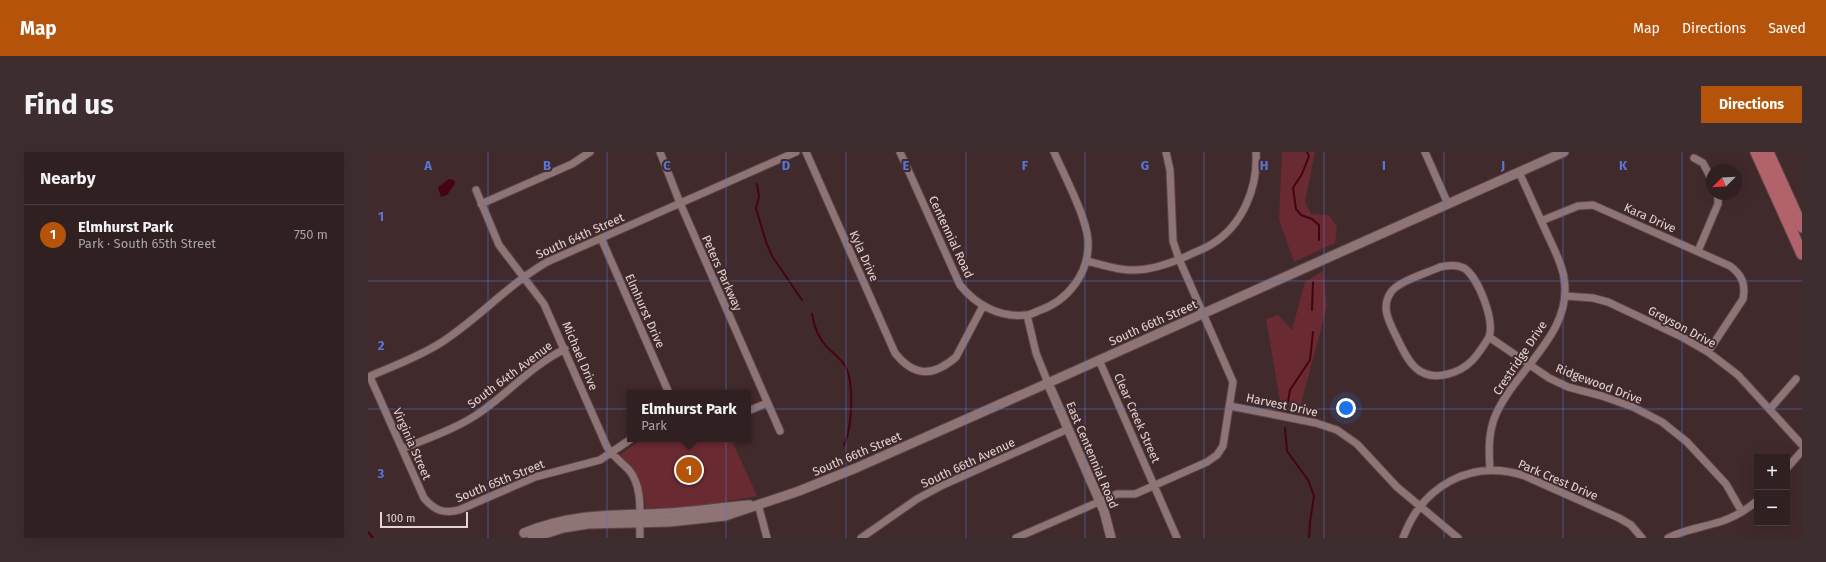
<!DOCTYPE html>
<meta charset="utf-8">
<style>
body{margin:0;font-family:"Fira Sans",sans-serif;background:#3d2d2e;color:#f1f3f6}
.controls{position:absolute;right:12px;bottom:12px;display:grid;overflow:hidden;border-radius:0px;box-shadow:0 4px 16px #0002}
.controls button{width:36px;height:36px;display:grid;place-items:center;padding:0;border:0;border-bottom:1px solid #4c3e3f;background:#312021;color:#f1f3f6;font:20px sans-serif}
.compass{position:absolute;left:1338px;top:12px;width:36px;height:36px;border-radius:50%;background:#312021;box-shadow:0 4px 16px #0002;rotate:246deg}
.scale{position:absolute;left:12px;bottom:10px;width:88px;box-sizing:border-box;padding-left:4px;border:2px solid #e3d4d4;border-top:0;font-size:11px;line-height:14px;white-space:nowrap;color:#e3d4d4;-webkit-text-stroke:3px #412a2c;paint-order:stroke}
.you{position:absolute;left:978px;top:256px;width:14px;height:14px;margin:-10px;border:3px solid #fff;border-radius:50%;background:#1a73e8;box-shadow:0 0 0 6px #1a73e833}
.badge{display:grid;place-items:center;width:26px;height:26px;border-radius:50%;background:#b45309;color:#fff;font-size:13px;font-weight:700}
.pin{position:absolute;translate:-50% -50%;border:2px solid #fff;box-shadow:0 1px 4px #0006}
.popup{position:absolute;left:259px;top:238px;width:124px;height:52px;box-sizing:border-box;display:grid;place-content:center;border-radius:0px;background:#312021;filter:drop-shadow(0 1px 3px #0005);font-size:13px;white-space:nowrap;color:#a8a3a5}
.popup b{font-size:15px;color:#f1f3f6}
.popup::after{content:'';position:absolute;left:50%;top:100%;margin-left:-8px;border:8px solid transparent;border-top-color:#312021}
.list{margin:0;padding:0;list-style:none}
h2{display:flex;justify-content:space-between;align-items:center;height:52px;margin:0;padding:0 16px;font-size:17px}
h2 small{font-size:13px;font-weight:400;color:#a8a3a5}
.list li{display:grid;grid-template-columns:26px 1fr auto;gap:12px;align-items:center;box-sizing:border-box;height:60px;padding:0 16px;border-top:1px solid #4c3e3f}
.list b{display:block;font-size:15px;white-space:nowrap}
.list p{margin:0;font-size:13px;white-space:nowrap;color:#a8a3a5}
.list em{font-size:13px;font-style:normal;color:#a8a3a5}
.map{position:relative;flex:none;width:1434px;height:386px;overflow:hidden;border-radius:0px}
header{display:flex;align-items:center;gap:24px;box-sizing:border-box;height:56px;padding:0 20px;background:#b45309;color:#fff}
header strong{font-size:19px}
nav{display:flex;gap:22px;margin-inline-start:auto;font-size:14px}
.intro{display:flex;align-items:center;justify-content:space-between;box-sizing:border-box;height:96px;padding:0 24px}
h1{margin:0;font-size:28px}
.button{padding:10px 18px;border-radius:0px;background:#b45309;color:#fff;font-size:14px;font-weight:700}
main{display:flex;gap:24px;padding:0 24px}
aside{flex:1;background:#312021;border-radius:0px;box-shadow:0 4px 16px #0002}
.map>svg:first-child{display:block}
.green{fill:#6a2a32}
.water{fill:#440413}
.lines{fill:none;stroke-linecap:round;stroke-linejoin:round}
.stream{stroke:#440413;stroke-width:2}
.street-casing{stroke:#5c484a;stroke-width:9}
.secondary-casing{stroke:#5c484a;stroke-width:11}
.primary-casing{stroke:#5c484a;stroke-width:13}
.street{stroke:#8e7475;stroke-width:7}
.secondary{stroke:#8e7475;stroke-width:9}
.primary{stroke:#b1626b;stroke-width:11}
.grid{fill:none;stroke:#5876d7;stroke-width:1;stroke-opacity:0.55}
.labels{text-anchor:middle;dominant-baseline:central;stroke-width:4;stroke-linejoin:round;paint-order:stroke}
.street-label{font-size:12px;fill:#e3d4d4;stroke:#412a2c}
.grid-label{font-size:13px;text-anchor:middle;font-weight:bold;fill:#5876d7;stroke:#412a2c;stroke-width:4;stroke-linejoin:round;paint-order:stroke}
</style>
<header>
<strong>Map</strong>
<nav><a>Map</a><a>Directions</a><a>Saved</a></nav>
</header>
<div class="intro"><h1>Find us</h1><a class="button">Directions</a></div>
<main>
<aside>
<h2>Nearby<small></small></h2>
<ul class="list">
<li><span class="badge">1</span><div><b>Elmhurst Park</b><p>Park · South 65th Street</p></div><em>750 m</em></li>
</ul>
</aside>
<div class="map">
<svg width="1434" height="386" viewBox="0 0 1434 386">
<rect width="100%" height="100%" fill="#412a2c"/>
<path class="green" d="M 914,0 L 947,0 L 937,50 L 943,62 L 961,63 L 969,75 L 967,91 L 926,110 L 911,68 Z
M 955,119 L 959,154 L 933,252 L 913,254 L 898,167 L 910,163 L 924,178 L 937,130 Z
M 282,287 C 309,289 336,287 363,287 L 389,344 L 325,355 L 278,356 L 272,327 L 263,315 L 252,303 L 269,290 Z"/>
<path class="water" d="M 81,27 L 86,28 L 87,32 L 79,43 L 73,45 L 70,35 Z"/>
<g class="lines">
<path class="stream" d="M 939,0 L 941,4 L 934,22 L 925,36 L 928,57 L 933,63 L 944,67 L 951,73 L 951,88
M 389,32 L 391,45 L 388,56 L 398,90 L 404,104 L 434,148
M 944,158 L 945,130
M 444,162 C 446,174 450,186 459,195 C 464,200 471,206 476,212 C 487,228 484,276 476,293
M 920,250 L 922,238 L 942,208 L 945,180
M 917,276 L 919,299 L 940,328 L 946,344 L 942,370 L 941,386
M 0,380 L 5,386"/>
<defs>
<path id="street" d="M 292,0 L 312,51 L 412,279
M 438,0 L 527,201 C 546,225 565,225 588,205 L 615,154
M 532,0 L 592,133 C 608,153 632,166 658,163 C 662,163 666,161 670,159 C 700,149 722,121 720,88 C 718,64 696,23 686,0
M 1057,0 L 1080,52
M 1326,6 L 1335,11 L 1344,28
M 108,38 L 131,93 L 176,152 L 239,295 C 245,304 253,310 261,318 C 276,336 271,365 272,386
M 113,52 L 204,12 L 222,0
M 1173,69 L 1210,54 L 1225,53 L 1362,114 C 1374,123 1378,132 1375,147 L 1340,200
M 233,86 L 301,241
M 1330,99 L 1350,52 L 1350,42
M 718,109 C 733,112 751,119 766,118 C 785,118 803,111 819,104 C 827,100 836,97 844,92 C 875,73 890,35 888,0
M 1197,144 L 1225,146 L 1240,150 L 1314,185 L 1340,200 L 1370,223 L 1434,293
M 659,163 L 668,201 L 680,231
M 1121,185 C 1110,203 1101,217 1080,222 C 1050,230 1040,209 1029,186 C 1022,171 1012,156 1023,140 C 1031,129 1059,121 1072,115 C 1080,113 1088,112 1096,116 C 1110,125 1127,168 1121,185 L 1181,226 L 1200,235 L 1234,244 L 1265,255 L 1294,270 L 1319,290 L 1358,332 L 1374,360
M 731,208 L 809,386
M 0,225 C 25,214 51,205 74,190 C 111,166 141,132 179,110 L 428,0
M 2,225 L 56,346 C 66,358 75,362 91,358 L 167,325 L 232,308 L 263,287
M 862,254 L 948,271 L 969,278 L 989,292 L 1029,335 L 1090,386
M 1402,257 L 1428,227
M 380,259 L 399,251
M 34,297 C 60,286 91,276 114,259 C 142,239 166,212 197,197
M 1419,316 L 1434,299
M 1122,318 C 1121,301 1120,284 1126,267 C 1144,219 1206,183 1196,126 C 1194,112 1187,99 1181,86 C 1171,64 1161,42 1151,20
M 390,352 L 399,386
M 493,386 L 549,347 L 573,334 L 700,277
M 648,386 L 749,342 L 767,342 L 839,310 L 849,303 L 855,294 L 865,230 L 811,107 L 805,89 L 802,18 L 798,0
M 1035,386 C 1054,334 1103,306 1157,324 L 1251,366 L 1263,373 L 1274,386
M 1300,386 C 1315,378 1331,376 1348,371 C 1363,367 1377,359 1389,349"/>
<path id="secondary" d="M 680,231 L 736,359 L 743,386
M 156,381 C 205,360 248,364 300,361 C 328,359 355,355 382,353
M 164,386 L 195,376 L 220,372 L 301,370 L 357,364 L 431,339 L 488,316 L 671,235 L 1196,0"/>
<path id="primary" d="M 1388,0 L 1434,102
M 1400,0 L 1434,75"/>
</defs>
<use href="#street" class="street-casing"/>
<use href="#secondary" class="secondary-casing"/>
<use href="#primary" class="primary-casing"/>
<use href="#street" class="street"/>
<use href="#secondary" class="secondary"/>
<use href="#primary" class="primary"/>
</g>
<path class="grid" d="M 120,0 L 120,386M 239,0 L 239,386M 358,0 L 358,386M 478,0 L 478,386M 598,0 L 598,386M 717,0 L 717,386M 836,0 L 836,386M 956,0 L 956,386M 1076,0 L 1076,386M 1195,0 L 1195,386M 1314,0 L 1314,386M 0,129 L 1434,129M 0,257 L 1434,257"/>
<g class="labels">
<g class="street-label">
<text transform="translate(1282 66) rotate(24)">Kara Drive</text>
<text transform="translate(212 84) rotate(-24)">South 64th Street</text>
<text transform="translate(583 85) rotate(65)">Centennial Road</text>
<text transform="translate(496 104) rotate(66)">Kyla Drive</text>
<text transform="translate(354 121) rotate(66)">Peters Parkway</text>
<text transform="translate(277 159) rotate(66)">Elmhurst Drive</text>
<text transform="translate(785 171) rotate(-24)">South 66th Street</text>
<text transform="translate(1314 175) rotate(28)">Greyson Drive</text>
<text transform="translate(212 204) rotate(67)">Michael Drive</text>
<text transform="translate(1152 206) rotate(-56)">Crestridge Drive</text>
<text transform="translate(142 223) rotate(-37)">South 64th Avenue</text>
<text transform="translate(1231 232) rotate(21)">Ridgewood Drive</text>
<text transform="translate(914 253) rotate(12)">Harvest Drive</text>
<text transform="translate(769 266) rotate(66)">Clear Creek Street</text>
<text transform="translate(44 292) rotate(66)">Virginia Street</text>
<text transform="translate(489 302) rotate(-23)">South 66th Street</text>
<text transform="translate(724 303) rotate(67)">East Centennial Road</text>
<text transform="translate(600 311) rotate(-25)">South 66th Avenue</text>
<text transform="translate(1190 328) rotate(23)">Park Crest Drive</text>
<text transform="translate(132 329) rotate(-22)">South 65th Street</text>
</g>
</g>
<g class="grid-label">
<text x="60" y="18">A</text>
<text x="179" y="18">B</text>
<text x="299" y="18">C</text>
<text x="418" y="18">D</text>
<text x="538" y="18">E</text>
<text x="657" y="18">F</text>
<text x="777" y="18">G</text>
<text x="896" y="18">H</text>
<text x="1016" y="18">I</text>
<text x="1135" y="18">J</text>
<text x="1255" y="18">K</text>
<text x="13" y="69">1</text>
<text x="13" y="198">2</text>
<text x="13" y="326">3</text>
</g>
</svg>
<div class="controls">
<button>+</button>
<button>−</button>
</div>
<svg class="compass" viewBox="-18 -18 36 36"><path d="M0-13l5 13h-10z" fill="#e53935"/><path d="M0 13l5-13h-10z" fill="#a8a3a5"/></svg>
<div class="scale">100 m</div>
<div class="you"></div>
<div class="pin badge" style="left:321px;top:318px">1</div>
<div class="popup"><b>Elmhurst Park</b>Park</div>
</div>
</main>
